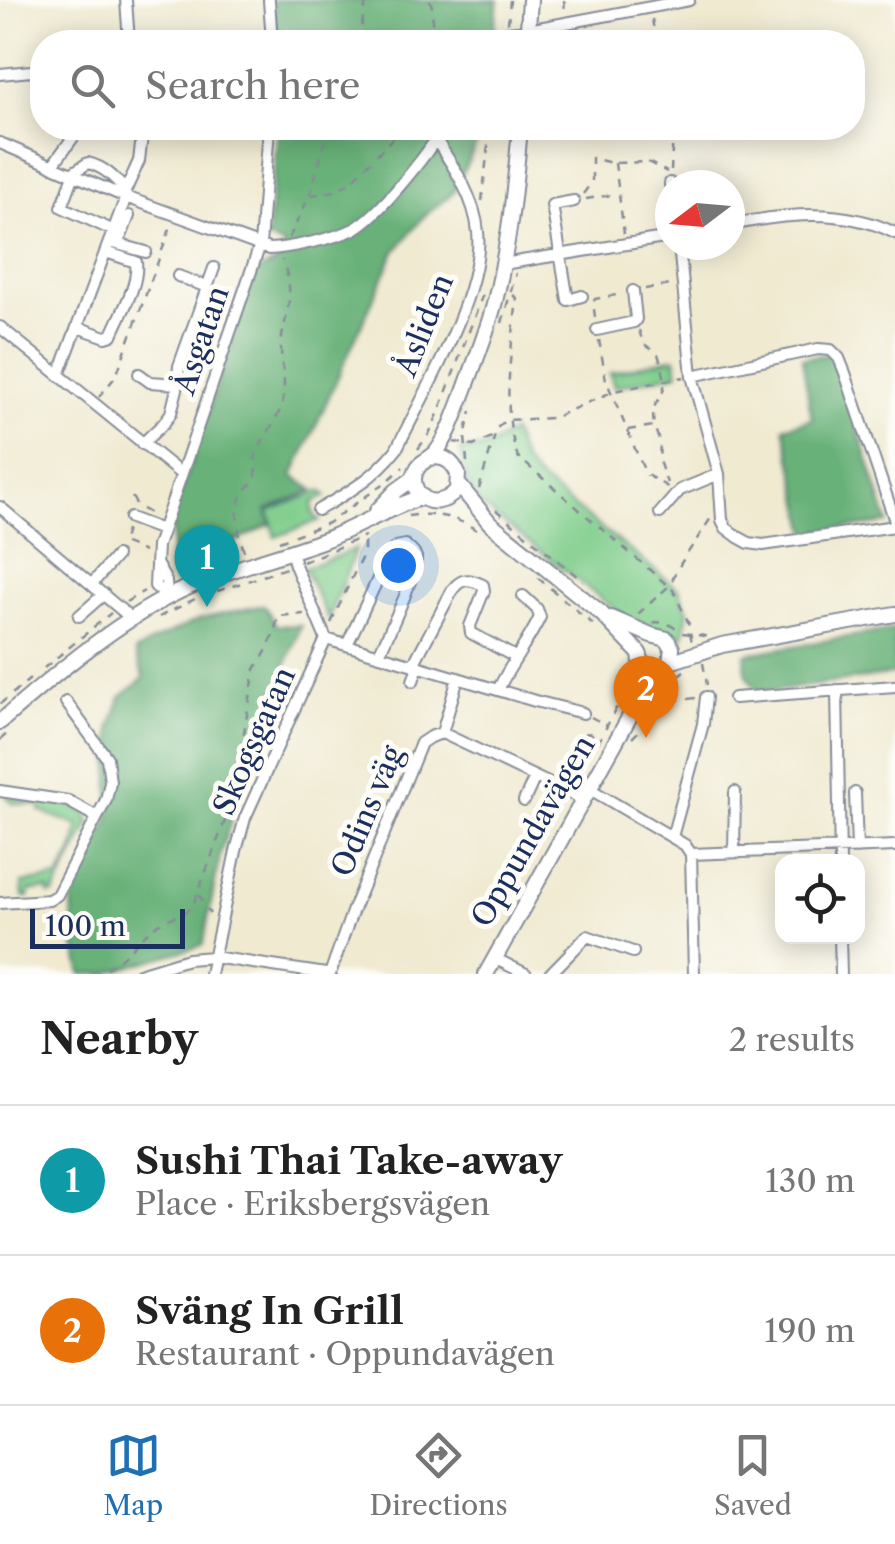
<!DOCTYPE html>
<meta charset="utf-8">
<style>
body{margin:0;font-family:"Libre Caslon Text",serif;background:#f6f6f6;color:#222}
.controls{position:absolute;right:30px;bottom:30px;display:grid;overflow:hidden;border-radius:20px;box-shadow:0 5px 25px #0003}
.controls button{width:90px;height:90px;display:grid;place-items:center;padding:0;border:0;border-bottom:2px solid #e0e0e0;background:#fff;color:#222;font:50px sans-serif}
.compass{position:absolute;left:655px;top:170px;width:90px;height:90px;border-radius:50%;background:#fff;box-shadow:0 5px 25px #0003;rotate:254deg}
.scale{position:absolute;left:30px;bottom:25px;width:155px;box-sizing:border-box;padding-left:10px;border:5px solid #1b2f5e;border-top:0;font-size:28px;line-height:35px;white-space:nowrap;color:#1b2f5e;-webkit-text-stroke:8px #fdfcf7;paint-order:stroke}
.you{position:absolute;left:398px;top:565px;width:35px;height:35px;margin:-25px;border:8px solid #fff;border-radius:50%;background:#1a73e8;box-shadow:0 0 0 15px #1a73e833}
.badge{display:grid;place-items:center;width:65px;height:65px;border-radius:50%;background:#1f6fb2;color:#fff;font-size:32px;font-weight:700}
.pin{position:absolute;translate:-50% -82px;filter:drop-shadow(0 2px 5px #0008)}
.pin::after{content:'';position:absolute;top:52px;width:35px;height:30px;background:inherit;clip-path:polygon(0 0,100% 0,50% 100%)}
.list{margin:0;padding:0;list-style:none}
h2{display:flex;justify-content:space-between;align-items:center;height:130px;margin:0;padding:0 40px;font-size:42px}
h2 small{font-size:32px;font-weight:400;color:#767676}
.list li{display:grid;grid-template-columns:65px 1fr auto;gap:30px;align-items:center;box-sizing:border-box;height:150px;padding:0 40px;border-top:2px solid #e0e0e0}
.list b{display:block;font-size:38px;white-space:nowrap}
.list p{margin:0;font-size:32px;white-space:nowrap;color:#767676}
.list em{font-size:32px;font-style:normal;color:#767676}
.icon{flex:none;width:55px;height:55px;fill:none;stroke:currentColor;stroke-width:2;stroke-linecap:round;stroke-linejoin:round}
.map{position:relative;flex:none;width:895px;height:974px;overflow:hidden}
.search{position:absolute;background:#fff;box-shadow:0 5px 25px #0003;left:30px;right:30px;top:30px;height:110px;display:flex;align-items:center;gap:25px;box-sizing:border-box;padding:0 35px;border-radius:40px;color:#767676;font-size:38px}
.sheet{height:430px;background:#fff}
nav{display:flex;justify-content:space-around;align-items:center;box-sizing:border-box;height:140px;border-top:2px solid #e0e0e0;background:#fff;font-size:28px;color:#767676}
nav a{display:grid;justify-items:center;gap:5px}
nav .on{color:#1f6fb2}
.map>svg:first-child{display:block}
.green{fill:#81ce8d;stroke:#4e7e76;stroke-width:2.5}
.forest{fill:#68b178;stroke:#42706b;stroke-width:2.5}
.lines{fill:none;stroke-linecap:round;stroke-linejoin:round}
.minor-casing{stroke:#868c98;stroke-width:14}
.major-casing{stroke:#868c98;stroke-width:18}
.path{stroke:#868c98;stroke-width:2.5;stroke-dasharray:8 8;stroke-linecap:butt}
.minor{stroke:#fff;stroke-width:10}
.major{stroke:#fff;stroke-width:14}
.labels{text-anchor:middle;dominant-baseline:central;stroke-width:10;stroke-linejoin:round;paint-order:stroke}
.street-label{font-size:30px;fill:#1b2f5e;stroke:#fdfcf7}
</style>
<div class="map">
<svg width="895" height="974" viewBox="0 0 895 974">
<rect width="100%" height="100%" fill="#fdfcf7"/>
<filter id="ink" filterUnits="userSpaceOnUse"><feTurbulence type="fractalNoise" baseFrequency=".01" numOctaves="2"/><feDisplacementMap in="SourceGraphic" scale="20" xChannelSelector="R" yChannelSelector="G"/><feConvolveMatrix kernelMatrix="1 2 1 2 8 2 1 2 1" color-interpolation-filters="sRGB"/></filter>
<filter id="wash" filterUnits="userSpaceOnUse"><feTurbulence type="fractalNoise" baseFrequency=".0048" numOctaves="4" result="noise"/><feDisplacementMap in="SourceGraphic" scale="40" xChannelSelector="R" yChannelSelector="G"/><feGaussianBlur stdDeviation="2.25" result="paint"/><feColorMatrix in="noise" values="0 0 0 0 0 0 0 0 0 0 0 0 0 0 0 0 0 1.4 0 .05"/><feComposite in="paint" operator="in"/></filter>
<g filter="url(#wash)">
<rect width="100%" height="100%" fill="#f0ead1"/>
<path class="green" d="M 675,357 L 678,373 L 614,387 L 610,373 Z
M 512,432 L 523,461 L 536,477 L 679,589 L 688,611 L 683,638 C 665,628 647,626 627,619 L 482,506 L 467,483 L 461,450 L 489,447 Z
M 321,491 L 326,496 L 313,502 L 313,514 L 320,520 L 275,537 L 269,511 Z
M 356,549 L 328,619 L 304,568 Z
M 6,796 L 65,803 L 86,811 L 90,823 L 54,894 L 49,894 L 48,889 L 30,891 L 29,897 L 23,897 L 22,883 L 59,878 L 73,851 L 79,826 L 40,811 L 40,805 L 12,803 Z"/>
<path class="forest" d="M 273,0 L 498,0 L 493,42 L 276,42 Z
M 278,128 L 481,128 L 478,140 L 453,193 L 424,216 L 394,253 L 293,476 L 314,490 L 267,510 L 271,524 L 172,574 L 172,518 L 255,273 L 280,260 L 284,245 L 267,240 Z
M 828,354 L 835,360 L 841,375 L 888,523 L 808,533 L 784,427 L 812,419 L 802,358 Z
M 264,605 L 276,625 L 301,626 L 271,703 L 221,851 L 203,945 L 104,974 L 82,974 L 73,939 L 72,898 L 109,818 L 111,727 L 121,697 L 144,678 L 135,652 L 153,641 L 200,619 Z
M 895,629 L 895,674 L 760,693 C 748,681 743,671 746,654 Z"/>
</g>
<g filter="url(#ink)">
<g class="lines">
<defs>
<path id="minor" d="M 126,0 L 129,42
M 269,0 L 272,42
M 488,42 L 507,32 L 528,30 L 689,0
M 0,74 L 42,70
M 0,143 L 123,196 L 269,249 C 291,248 336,238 354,229 C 380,215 428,153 443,128
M 52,166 L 80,128
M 71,174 L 88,163 C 104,167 114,177 125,190
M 74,175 L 62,207 L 114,231
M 670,183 L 670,185
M 123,196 L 139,161 L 143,128
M 574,201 L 552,205 L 568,300 L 582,296
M 730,225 C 785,214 843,207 895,233
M 110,242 L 146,252
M 118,244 L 129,216
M 679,245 L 692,376 L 719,474 L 722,520 L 726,528 L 738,537 L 749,543 L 763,545 L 895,526
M 503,264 L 670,237
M 178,276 L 207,287
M 0,327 L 181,474
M 77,327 L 106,337 L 112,335 C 121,313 139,285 136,262 L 106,252
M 597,330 L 634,322 L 636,319 L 633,291
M 139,374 L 150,382 L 178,384
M 59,375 L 126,197
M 692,376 L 818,349 L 831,350 L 839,358 L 845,373 L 895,521
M 142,444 L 164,423 L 171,413 L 177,389 L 179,366 L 214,268
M 0,507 L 132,619
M 318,510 C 348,493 375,477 396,450 C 423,395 484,292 478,232 C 475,198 454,167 436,140
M 660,513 L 680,490 L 719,474
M 130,518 L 162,530
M 157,565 L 166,581 L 167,597
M 92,584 L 116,556
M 167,597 L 155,586 L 157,546 L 260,245 L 269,128
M 79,616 L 104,594
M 326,639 L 535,701 L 583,713
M 347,645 L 389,555 L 396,547 L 405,545 C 409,549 414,552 416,557 C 419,569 386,639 379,654
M 413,665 L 453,589 C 462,577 470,579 483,585 L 484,591 L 470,626 L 471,633 L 515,657
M 413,681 L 418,666
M 498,690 C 510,664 528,643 540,617 L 537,609 L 523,596
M 837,690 L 840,862
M 734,698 L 895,686
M 442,733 L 584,800
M 561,789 L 588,739
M 590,789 L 685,845 L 691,854 L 895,846
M 0,791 L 68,801 L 97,817
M 855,793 L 857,848
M 524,801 L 535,777
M 672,837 L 703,724 L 706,697
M 734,852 L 735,792
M 691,854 L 694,974
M 0,903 L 49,900 L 57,895 L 106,800 L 110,782 L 107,758 L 66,702
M 840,936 L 841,974
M 494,958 L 526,974
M 139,974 L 188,959 L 213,957 L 326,974
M 210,974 L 236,851 L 245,818 L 326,639 L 295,565 L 291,551
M 330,974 L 352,912 L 421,743 L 430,737 L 442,733 L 458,678
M 550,974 L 587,936 L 633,952"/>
<path id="major" d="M 527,42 L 530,0
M 430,458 C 443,455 453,461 458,474 L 457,490 C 447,502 429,507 418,493 C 414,486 412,479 416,471 C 420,460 431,460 437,451 C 449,435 456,413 463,395 C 474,364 487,333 495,301 C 509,245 515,185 520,128
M 459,485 L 490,523 L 601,613 L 639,653
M 377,511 L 396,491 L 414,478
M 611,618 L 651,635 L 667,639 L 672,648 L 670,662
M 641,661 L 651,668 L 662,668 L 670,662 L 722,645 L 895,614
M 634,703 C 638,688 643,671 640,655
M 0,722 C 52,677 105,631 166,598 C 215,572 272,559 324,540 C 359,527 386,508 423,497
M 486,974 L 630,716 L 662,668"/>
</defs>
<use href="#minor" class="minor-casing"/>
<use href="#major" class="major-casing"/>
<path class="path" d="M 430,0 L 433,10 L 431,42
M 564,0 L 565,12
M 652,19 L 656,42
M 508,23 L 510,0
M 359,42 L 366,0
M 615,163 L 624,234
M 671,171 L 673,128
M 583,194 L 592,182 L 592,158 L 611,163 L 648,162 L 667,172
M 311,195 L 335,191 L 351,182 L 402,128
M 586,199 L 617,194
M 482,201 L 490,128
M 289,238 L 310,195 L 329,128
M 645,289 L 671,285
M 513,295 L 517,298 C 512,350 500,407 518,457 L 673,590 L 689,624 L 692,644
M 595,317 L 593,302 L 595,299 L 622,294
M 502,323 L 516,273
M 639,330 L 643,343 L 658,354 C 661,363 666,378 664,387 C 661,405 650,398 654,426
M 599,340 L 606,380 L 644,470 L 647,475 L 671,489
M 99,397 L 116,376 L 171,226
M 628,430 L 654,426 L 660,443 L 659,461 L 667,483
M 454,442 L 473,446 L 494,436
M 418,449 L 429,434 L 439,412 L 484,291
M 467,462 L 465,436 L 471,411
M 479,489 L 497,428 L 506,420 L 553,418 L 614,391 L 684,377
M 132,497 L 137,506 L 153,515
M 496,510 L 583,581
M 408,516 C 436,512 458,517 481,533
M 126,530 L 122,543 L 144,552
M 279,541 L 328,523 L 389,480 L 403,467
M 244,551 C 239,535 234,515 241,498 C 244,490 251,485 255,479 C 258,471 254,463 256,455 C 259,444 276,423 281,407 C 289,381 278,359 282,337 C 288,306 295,291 282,260
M 303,562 L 365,536
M 538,578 L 593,624
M 126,602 L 144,591
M 638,614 L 669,586 L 681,563 L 711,518
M 159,617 L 197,598 L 286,568
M 653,622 L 667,623 L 683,633 L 712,637
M 331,623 L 364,552 L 364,538
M 703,663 L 707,685
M 44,668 L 111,613
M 667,684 L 684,671
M 656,702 L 697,698
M 0,704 L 30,679
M 591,717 L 606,725
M 632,738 L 644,726 L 657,699
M 0,740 L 10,731
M 598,743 L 622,697
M 199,895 L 210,914
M 91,974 C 101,970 112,967 120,959 C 133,948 142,935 157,925 C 169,917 183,916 193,906 L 232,802 L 255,669 C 267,652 274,637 278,616 L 304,614"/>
<use href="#minor" class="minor"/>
<use href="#major" class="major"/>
</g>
</g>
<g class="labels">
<g class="street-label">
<text transform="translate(424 325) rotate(-68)">Åsliden</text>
<text transform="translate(201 340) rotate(-71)">Åsgatan</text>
<text transform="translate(254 741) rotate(-66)">Skogsgatan</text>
<text transform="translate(367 811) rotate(-67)">Odins väg</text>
<text transform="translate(533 831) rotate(-60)">Oppundavägen</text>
</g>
</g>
</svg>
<div class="controls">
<button><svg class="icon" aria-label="locate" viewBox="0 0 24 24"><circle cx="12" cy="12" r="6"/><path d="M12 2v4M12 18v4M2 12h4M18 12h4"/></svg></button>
</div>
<svg class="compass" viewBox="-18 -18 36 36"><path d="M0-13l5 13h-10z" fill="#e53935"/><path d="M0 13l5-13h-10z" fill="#767676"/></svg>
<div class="scale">100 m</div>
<div class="you"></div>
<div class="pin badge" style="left:207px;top:607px;background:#0f9aa8">1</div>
<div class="pin badge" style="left:646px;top:738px;background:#e8710a">2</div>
<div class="search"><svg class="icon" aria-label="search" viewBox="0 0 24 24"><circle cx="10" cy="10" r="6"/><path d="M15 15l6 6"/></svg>Search here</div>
</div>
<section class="sheet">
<h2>Nearby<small>2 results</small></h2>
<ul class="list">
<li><span class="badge" style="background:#0f9aa8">1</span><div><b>Sushi Thai Take-away</b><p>Place · Eriksbergsvägen</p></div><em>130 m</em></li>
<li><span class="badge" style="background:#e8710a">2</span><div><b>Sväng In Grill</b><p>Restaurant · Oppundavägen</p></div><em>190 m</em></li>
</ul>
</section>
<nav>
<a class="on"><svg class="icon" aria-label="map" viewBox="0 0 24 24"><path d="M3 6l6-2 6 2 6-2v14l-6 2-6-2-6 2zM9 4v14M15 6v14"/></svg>Map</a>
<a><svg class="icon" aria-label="directions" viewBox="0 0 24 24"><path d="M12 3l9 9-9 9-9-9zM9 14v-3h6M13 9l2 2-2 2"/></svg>Directions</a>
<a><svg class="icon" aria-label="saved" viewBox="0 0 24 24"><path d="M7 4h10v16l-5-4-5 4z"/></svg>Saved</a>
</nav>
